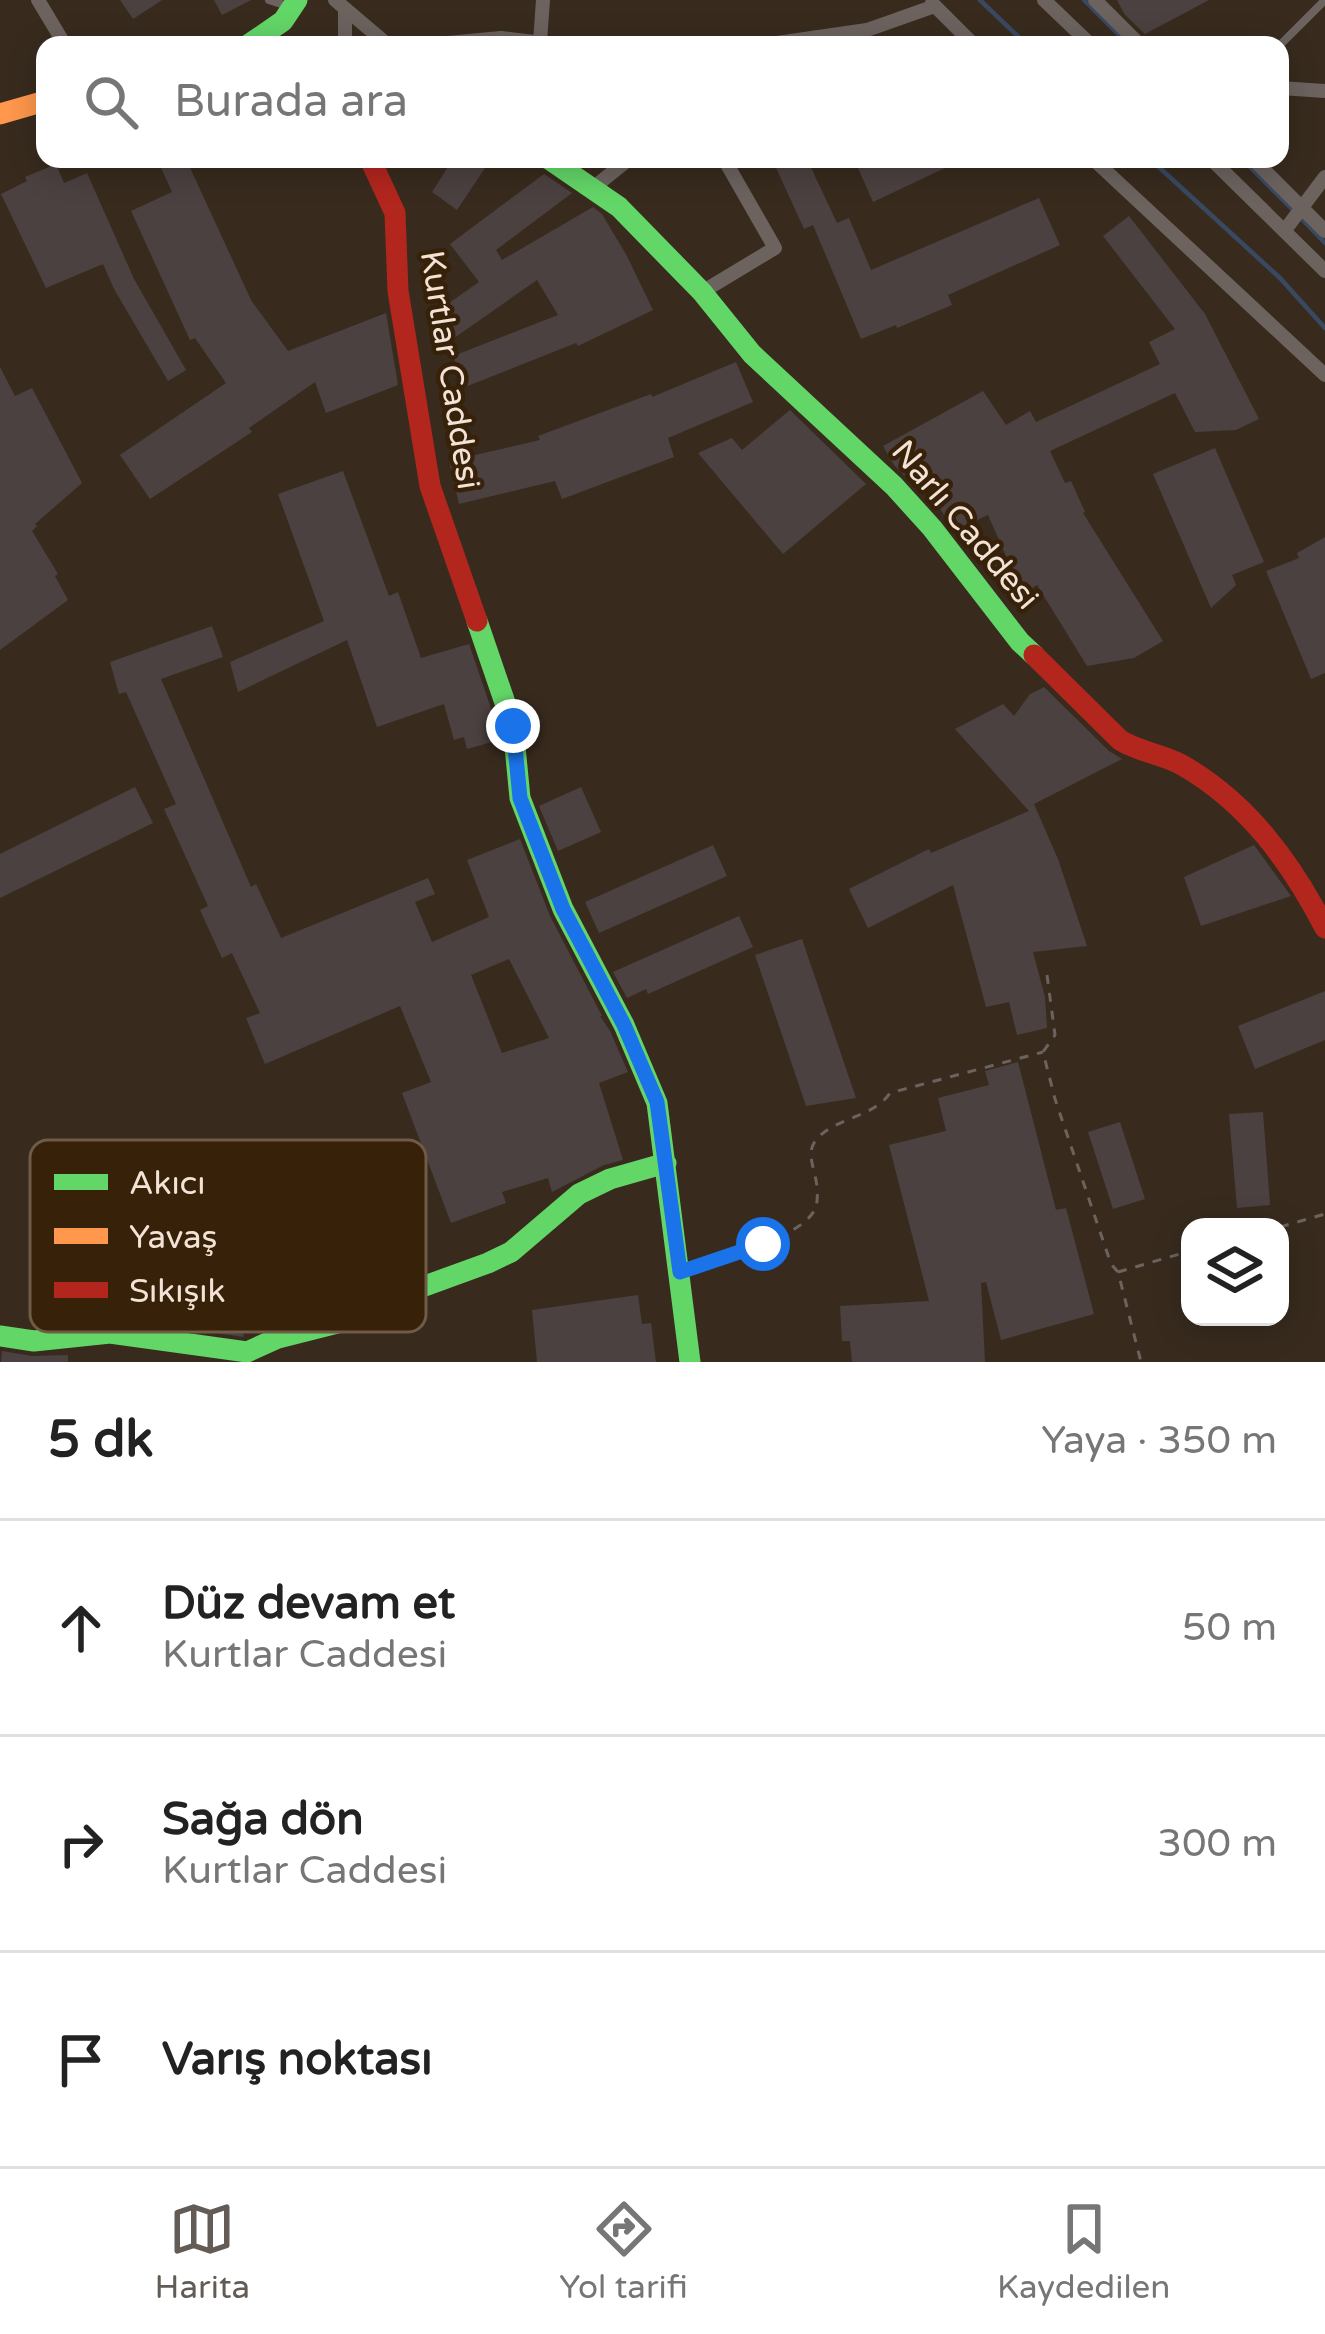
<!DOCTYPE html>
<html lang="tr">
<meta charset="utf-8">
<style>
body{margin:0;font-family:"Varela Round",sans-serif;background:#f2f2f2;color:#222}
.controls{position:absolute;right:36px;bottom:36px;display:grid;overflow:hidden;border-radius:24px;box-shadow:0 6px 30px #0003}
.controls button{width:108px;height:108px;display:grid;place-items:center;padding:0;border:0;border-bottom:3px solid #e0e0e0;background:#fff;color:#222;font:60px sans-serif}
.stop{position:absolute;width:36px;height:36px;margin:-27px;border:9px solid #1a73e8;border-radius:50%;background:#fff}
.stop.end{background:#1a73e8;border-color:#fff;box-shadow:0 3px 12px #0008}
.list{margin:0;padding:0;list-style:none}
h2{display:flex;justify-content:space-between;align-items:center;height:156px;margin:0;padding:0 48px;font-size:51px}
h2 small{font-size:39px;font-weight:400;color:#767676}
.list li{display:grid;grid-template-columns:78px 1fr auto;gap:36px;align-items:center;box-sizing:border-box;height:216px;padding:0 48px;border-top:3px solid #e0e0e0}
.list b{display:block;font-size:45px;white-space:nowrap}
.list p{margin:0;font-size:39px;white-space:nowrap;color:#767676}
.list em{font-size:39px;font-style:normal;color:#767676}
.icon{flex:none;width:66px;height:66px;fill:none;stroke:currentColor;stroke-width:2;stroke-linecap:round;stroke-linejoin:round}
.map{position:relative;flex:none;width:1325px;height:1362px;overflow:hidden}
.search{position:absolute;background:#fff;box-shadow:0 6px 30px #0003;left:36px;right:36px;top:36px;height:132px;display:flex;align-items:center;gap:30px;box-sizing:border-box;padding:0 42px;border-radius:24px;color:#767676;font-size:45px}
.sheet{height:804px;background:#fff}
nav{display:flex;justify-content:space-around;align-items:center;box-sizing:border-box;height:168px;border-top:3px solid #e0e0e0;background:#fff;font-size:33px;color:#767676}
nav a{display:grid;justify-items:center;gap:6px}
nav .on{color:#635c56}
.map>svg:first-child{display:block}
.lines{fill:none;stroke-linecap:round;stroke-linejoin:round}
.stream{stroke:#394962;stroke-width:4.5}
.building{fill:#4b4140;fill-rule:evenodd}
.path{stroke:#6b635e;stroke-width:3;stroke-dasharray:9 9;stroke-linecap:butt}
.lane{stroke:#6c635f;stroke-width:8}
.street{stroke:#6c635f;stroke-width:14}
.fast{stroke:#63d668;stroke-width:21}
.slow{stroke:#ff974d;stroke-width:21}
.jam{stroke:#b3261e;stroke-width:21}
.route{stroke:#1a73e8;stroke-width:15}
.labels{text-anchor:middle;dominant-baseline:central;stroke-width:9;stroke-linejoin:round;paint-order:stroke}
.street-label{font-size:33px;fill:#f3e3d6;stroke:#372109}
.key{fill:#372109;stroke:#6f5b46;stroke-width:3}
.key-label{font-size:33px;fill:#f3e3d6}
</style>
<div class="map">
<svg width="1325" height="1362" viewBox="0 0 1325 1362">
<rect width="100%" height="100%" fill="#382b1e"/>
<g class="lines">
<path class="stream" d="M 980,0 L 1027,45
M 1084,0 L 1129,45
M 1150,159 L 1280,278 L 1325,328
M 1242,159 L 1293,210
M 1301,218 L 1325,243"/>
</g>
<path class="building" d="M 120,0 L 162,0 L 133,19 Z
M 214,0 L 251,0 L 222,15 Z
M 1117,0 L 1209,0 L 1145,34 L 1125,15 Z
M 157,159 L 186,159 L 251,300 L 288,351 L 386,313 L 398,385 L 326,413 L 315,382 L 249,428 L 252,432 L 150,499 L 120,455 L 226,383 L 195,338 L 190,340 L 131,211 L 172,192 Z
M 453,159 L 491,159 L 457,210 L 432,192 Z
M 772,159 L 807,159 L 837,223 L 849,218 L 871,270 L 1039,198 L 1060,245 L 948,295 L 952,305 L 897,328 L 896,325 L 861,339 L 813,225 L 804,229 Z
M 854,159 L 964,159 L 873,202 Z
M 56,164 L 64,183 L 87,173 L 134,279 L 186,370 L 168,381 L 114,289 L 103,264 L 46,288 L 1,194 L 27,181 L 25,177 Z
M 544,174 L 572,193 L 496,250 L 502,260 L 593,207 L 602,214 L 627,256 L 653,310 L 578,346 L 576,343 L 465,387 L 453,356 L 558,315 L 537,280 L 447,343 L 429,317 L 479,282 L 450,244 Z
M 1129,216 L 1205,314 L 1259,419 L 1236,430 L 1195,432 L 1175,393 L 1050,451 L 1065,483 L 1071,481 L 1085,512 L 1083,513 L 1163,641 L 1134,658 L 1087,666 L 1037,585 L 1011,602 L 990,569 L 1007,558 L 988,515 L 953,531 L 938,505 L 947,501 L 925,463 L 904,475 L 894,465 L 883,446 L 983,391 L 1006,425 L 1030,411 L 1036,422 L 1160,364 L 1149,342 L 1175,329 L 1103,236 Z
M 736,362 L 753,402 L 668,438 L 674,457 L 562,499 L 555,481 L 459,504 L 449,461 L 540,440 L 538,436 L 651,394 L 652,397 Z
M 0,367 L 15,396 L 32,388 L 82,483 L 35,524 L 37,526 L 32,531 L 58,574 L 55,576 L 68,600 L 0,650 Z
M 790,410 L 866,484 L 783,554 L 698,453 L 732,438 L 742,450 Z
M 1215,448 L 1264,562 L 1232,575 L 1236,585 L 1211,608 L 1153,474 Z
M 343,471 L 389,596 L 398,592 L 421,658 L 469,644 L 498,729 L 499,740 L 467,749 L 464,737 L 454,740 L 444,704 L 377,727 L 347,640 L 238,692 L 230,662 L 324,621 L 278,494 Z
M 1325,537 L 1325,673 L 1311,679 L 1266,571 L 1299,558 L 1297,553 Z
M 212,626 L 223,657 L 161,679 L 251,887 L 256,884 L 281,938 L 428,878 L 435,894 L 415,902 L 432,942 L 489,917 L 467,860 L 520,839 L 550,916 L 602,1016 L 600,1016 L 610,1031 L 628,1072 L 599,1083 L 623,1160 L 604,1165 L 552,1192 L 548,1178 L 502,1192 L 506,1203 L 451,1223 L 402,1093 L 431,1082 L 400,1006 L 265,1064 L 246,1018 L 260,1013 L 232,953 L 222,958 L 200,910 L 208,906 L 164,809 L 176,804 L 126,692 L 119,694 L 110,662 ZM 509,959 L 549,1038 L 502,1053 L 471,975 Z
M 1044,687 L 1109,751 L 1122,759 L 1034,804 L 1058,859 L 1087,946 L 1033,952 L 1045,997 L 1047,1028 L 1017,1035 L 1009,1002 L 986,1007 L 953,885 L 868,928 L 849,889 L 929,849 L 931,853 L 1029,811 L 955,729 L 1003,704 L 1014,716 L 1030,694 Z
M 135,787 L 153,823 L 0,898 L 0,854 Z
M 581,787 L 601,832 L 558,851 L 539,806 Z
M 713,845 L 727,876 L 599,933 L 585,902 Z
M 1254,845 L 1291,896 L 1201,926 L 1184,877 Z
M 739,916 L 753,947 L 648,994 L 646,989 L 627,998 L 613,972 Z
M 802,939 L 856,1098 L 806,1106 L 755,955 Z
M 1325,991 L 1325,1040 L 1255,1069 L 1238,1026 Z
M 1018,1062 L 1056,1210 L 1066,1208 L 1094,1314 L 1001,1340 L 986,1282 L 981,1283 L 985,1362 L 852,1362 L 850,1341 L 842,1341 L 840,1306 L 929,1301 L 889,1145 L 946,1131 L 938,1098 L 989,1085 L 985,1071 Z
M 1263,1112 L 1270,1205 L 1237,1208 L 1229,1114 Z
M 1120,1122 L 1145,1199 L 1113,1209 L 1088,1132 Z
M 196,1168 L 244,1337 L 115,1319 L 95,1245 Z
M 638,1295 L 642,1324 L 651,1323 L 656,1362 L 537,1362 L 532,1310 Z
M 2,1351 L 32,1356 L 68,1355 L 68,1362 L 1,1362 Z"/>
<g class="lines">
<path class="path" d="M 1047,975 L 1055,1035 L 1043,1052 L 1055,1099 L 1111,1264 L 1118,1272 L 1141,1362
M 1280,1227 L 1325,1214
M 693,1268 C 723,1257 804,1238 816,1207 C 817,1206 818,1190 817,1189 C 817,1174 806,1156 814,1143 C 831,1117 873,1119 890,1093 L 1043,1052
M 1118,1272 L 1190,1251"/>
<path class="lane" d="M 269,0 L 290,7
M 1280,45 L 1325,0"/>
<path class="street" d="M 38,0 L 65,45
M 335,0 L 388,45
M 1044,0 L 1091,45
M 1095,0 L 1140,45
M 932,3 L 974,45
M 345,9 L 345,45
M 540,42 L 543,0
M 426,45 L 501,38 L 560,45
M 763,45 L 867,30 L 935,6
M 1280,88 L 1325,91
M 1093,159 L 1325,375
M 1211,159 L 1325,271
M 1253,159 L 1325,231
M 593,188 L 629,159
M 1285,230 L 1325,177
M 702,292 L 775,248 L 724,159"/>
<path class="fast" d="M 248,45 L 283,21 L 297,0
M 549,159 L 619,207 L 702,292 L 752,354 L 894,486 L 932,528 L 1020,642 L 1034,655
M 477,621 L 513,726 L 520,798 L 563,909 L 624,1025 L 657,1103 L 690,1362
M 0,1336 L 34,1341 L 110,1333 L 247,1352 L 278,1338 L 357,1318 L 392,1298 L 488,1263 L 511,1252 L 579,1194 L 610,1179 L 666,1163"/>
<path class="slow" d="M 0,114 L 45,101"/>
<path class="jam" d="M 370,159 L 395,213 L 398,291 L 430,486 L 477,621
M 1034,655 L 1120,740 C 1139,752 1162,754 1182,765 C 1247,802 1291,862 1325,928"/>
</g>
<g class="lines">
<path class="route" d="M 513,726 L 520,798 L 563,909 L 624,1025 L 657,1102 L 680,1272 L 763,1244"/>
</g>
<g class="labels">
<g class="street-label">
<text transform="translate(450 370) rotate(81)">Kurtlar Caddesi</text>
<text transform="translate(965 525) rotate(50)">Narlı Caddesi</text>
</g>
</g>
<rect x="30" y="1140" width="396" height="192" rx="18" class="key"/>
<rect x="54" y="1174" width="54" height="16" fill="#63d668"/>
<rect x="54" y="1228" width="54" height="16" fill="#ff974d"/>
<rect x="54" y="1282" width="54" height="16" fill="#b3261e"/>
<g class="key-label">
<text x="129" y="1194">Akıcı</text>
<text x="129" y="1248">Yavaş</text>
<text x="129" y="1302">Sıkışık</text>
</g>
</svg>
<div class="controls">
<button><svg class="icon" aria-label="layers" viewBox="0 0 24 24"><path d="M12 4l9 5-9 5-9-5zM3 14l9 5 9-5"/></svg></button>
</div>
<div class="stop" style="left:763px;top:1244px"></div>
<div class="stop end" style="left:513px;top:726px"></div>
<div class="search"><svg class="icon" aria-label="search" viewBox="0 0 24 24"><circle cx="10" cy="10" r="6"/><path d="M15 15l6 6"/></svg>Burada ara</div>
</div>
<section class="sheet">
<h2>5 dk<small>Yaya · 350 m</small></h2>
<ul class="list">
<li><svg class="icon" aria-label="ahead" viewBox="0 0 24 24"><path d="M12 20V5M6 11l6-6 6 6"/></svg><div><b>Düz devam et</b><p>Kurtlar Caddesi</p></div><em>50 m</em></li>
<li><svg class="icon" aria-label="right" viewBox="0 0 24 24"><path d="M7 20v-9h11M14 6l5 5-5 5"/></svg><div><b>Sağa dön</b><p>Kurtlar Caddesi</p></div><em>300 m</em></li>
<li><svg class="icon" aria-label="arrive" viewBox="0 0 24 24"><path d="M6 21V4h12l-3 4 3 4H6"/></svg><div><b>Varış noktası</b></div></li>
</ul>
</section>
<nav>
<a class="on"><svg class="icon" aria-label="map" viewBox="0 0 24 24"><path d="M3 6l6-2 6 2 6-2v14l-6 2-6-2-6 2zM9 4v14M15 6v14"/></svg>Harita</a>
<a><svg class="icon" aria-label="directions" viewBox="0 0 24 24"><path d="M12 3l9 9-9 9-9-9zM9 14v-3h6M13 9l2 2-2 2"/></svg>Yol tarifi</a>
<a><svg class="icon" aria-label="saved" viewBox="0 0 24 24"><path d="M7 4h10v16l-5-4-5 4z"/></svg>Kaydedilen</a>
</nav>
